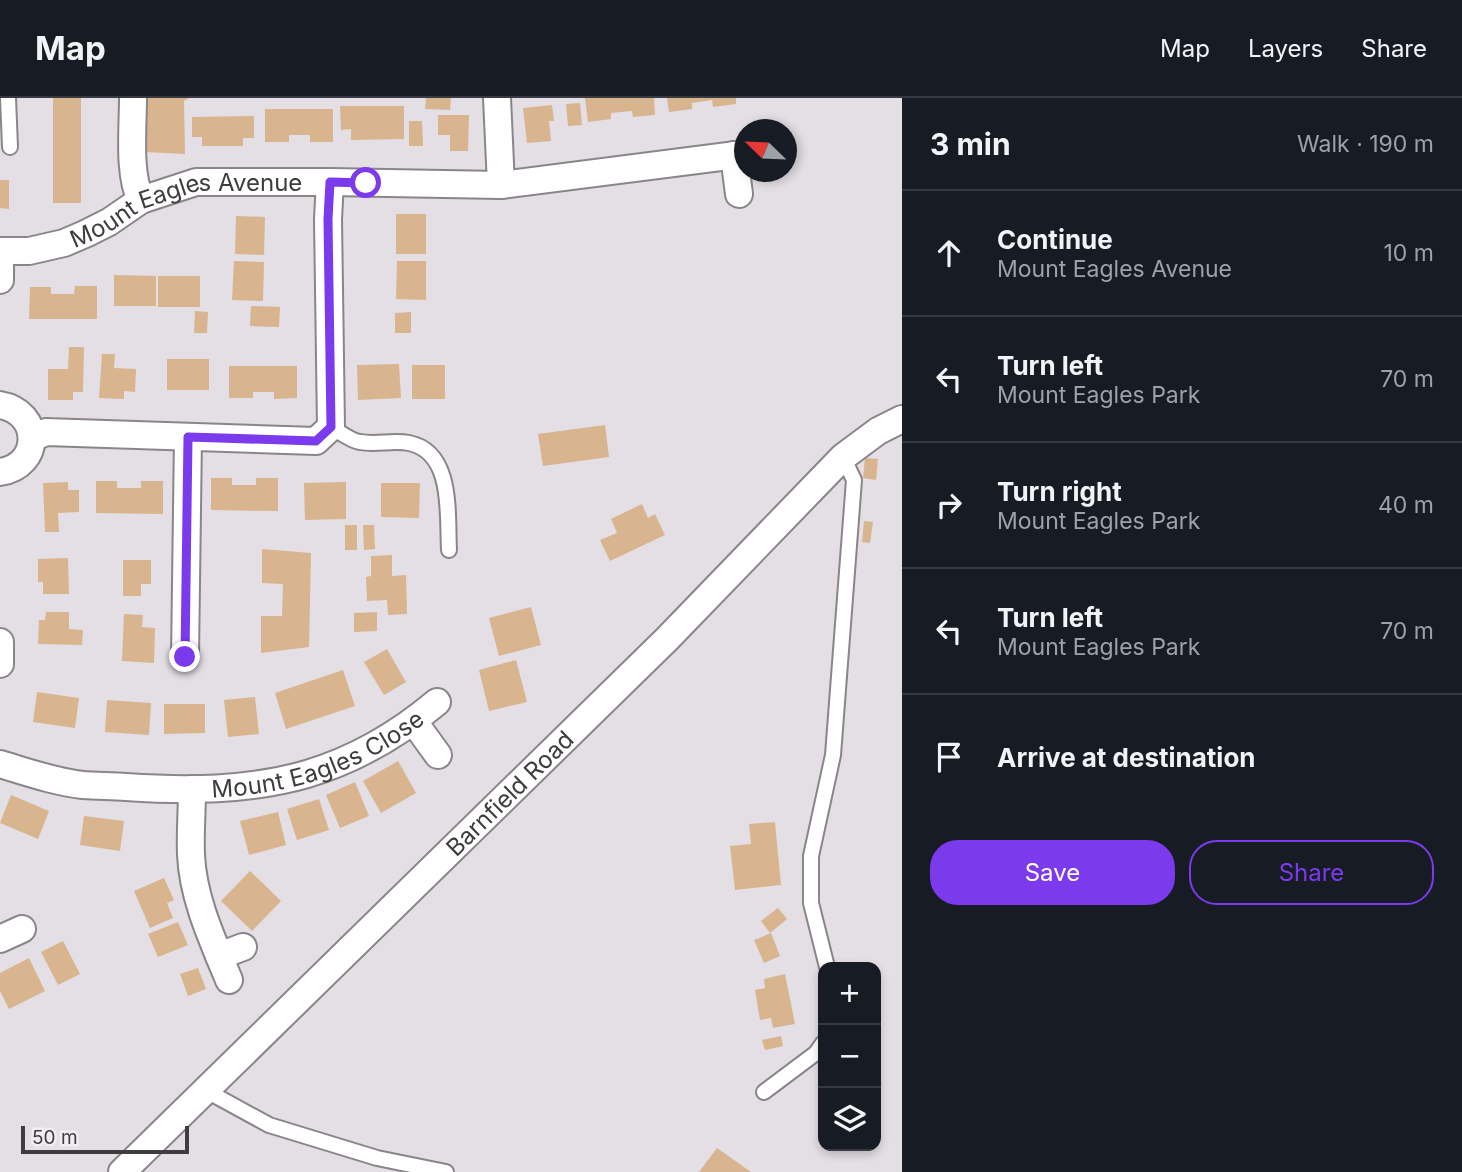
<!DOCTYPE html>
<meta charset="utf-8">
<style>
body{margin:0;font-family:Inter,sans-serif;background:#20242c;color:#f1f3f6}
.controls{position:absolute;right:21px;bottom:21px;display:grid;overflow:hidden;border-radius:14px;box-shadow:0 4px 10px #0003}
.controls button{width:63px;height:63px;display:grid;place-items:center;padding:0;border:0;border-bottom:2px solid #363941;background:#171b24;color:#f1f3f6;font:35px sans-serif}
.compass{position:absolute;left:734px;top:21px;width:63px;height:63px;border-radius:50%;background:#171b24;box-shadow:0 4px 10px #0003;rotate:293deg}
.scale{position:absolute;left:21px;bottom:18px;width:168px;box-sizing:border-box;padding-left:7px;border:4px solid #3e3c3e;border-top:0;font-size:19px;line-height:24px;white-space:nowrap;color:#3e3c3e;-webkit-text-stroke:5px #f2edf1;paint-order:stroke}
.stop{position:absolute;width:21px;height:21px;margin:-16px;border:5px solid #7c3aed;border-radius:50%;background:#fff}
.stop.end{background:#7c3aed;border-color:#fff;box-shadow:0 2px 7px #0008}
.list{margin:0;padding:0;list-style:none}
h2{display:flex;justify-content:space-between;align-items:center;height:91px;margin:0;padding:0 28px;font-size:30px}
h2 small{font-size:23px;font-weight:400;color:#9ea1a6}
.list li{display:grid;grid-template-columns:46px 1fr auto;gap:21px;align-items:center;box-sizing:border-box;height:126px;padding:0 28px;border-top:2px solid #363941}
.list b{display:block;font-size:26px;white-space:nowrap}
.list p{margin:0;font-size:23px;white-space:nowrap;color:#9ea1a6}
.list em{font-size:23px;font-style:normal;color:#9ea1a6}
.actions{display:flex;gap:14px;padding:21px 28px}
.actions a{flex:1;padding:16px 0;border:2px solid #7c3aed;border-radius:28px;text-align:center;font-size:24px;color:#7c3aed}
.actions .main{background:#7c3aed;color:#fff}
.icon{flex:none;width:38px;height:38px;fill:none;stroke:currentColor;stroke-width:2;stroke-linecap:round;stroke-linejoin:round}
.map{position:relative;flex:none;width:902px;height:1074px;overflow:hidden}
header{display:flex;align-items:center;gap:42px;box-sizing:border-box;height:98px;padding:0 35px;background:#171b24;border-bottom:2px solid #363941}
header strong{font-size:33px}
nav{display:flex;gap:38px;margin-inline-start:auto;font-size:24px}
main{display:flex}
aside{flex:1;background:#171b24}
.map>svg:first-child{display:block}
.building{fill:#d8b48f}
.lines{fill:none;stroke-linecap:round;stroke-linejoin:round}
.service-casing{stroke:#898589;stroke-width:18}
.minor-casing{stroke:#898589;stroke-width:30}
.service{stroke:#fff;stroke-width:14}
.minor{stroke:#fff;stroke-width:26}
.route{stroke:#7c3aed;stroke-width:9}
.labels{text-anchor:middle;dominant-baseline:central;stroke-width:5;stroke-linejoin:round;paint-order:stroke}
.street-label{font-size:24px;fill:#3e3c3e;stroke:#f2edf1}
</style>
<header>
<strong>Map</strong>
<nav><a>Map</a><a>Layers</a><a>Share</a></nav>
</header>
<main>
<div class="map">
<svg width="902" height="1074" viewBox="0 0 902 1074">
<rect width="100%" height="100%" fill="#e4dfe4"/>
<path class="building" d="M 53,0 L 81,0 L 81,105 L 53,105 Z
M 145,0 L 189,0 L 184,3 L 185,56 L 145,54 Z
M 426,0 L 451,0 L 450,12 L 425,11 Z
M 585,0 L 654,0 L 655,17 L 633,19 L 632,13 L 621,14 L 611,15 L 611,21 L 588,24 Z
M 667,0 L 736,0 L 736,6 L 713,9 L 712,2 L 692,5 L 692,11 L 669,14 Z
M 580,5 L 582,27 L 568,28 L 566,6 Z
M 552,7 L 554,23 L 549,23 L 551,43 L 527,45 L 523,10 Z
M 340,8 L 404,8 L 404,41 L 351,42 L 351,31 L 341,32 Z
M 265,11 L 333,11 L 333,44 L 310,44 L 310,37 L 289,37 L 289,44 L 265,44 Z
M 438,17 L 469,17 L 468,53 L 450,53 L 450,37 L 438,37 Z
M 254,18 L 254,40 L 243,40 L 243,48 L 202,48 L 202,39 L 192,39 L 192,19 Z
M 409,23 L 422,23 L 423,48 L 409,48 Z
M 0,82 L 9,82 L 9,111 L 0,110 Z
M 396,116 L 426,116 L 426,156 L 396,156 Z
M 236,118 L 265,119 L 264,157 L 235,156 Z
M 234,163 L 264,164 L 263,203 L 232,202 Z
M 397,163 L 426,163 L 426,202 L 396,201 Z
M 114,177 L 156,178 L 156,208 L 114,208 Z
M 158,178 L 200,178 L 200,209 L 158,209 Z
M 75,188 L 97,188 L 97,221 L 29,221 L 30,189 L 51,189 L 51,196 L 74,196 Z
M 251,208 L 280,209 L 279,229 L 250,228 Z
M 195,213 L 208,214 L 207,235 L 194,235 Z
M 411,214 L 411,235 L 395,235 L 395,215 Z
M 69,249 L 84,249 L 83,294 L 73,294 L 73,302 L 48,302 L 48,271 L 68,271 Z
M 102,256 L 115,256 L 114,270 L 136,271 L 135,294 L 124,293 L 124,301 L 99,300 Z
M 167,261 L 209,261 L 209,292 L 167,292 Z
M 399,266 L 401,300 L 358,302 L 357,267 Z
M 412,267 L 445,267 L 445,301 L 412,301 Z
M 229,268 L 297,268 L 297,300 L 274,301 L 274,294 L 253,294 L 253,300 L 229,300 Z
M 605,327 L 609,359 L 543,368 L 538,336 Z
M 865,360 L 878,361 L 876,382 L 863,380 Z
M 211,380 L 232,380 L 232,387 L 256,387 L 256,380 L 278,380 L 278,413 L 211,412 Z
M 96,383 L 117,383 L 117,390 L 141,390 L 141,383 L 163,383 L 163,416 L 96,415 Z
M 68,384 L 68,392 L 79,392 L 79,414 L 58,415 L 59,434 L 45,434 L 43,385 Z
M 346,384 L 346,421 L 305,422 L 304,385 Z
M 381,385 L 420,385 L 419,420 L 381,419 Z
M 642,406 L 648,420 L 655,416 L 665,437 L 610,463 L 600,442 L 617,435 L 611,421 Z
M 864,423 L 873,424 L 870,445 L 862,444 Z
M 345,427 L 357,427 L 357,452 L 345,452 Z
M 363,427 L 374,427 L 375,451 L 364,452 Z
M 262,451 L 311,455 L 309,549 L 261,555 L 261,518 L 282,518 L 283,486 L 262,485 Z
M 392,457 L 392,478 L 406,477 L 407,516 L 388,517 L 387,502 L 367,503 L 366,479 L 371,478 L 371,458 Z
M 68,460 L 69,496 L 43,496 L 43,484 L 38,484 L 38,461 Z
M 123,462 L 151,462 L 151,486 L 141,486 L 141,498 L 123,498 Z
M 531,509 L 541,547 L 499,558 L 489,520 Z
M 46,514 L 69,514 L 69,531 L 83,532 L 82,547 L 38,546 L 39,522 L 45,522 Z
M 377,514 L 377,533 L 354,534 L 354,515 Z
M 124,516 L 143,517 L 142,529 L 155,530 L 154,565 L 122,563 Z
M 387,551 L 406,584 L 384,597 L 364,564 Z
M 516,562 L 527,604 L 489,613 L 479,572 Z
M 343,572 L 355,608 L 286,631 L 275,595 Z
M 37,594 L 79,600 L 75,630 L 33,624 Z
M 255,599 L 259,636 L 228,639 L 224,602 Z
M 107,602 L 151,605 L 149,637 L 105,634 Z
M 164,606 L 205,606 L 205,635 L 164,636 Z
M 398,663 L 416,695 L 381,715 L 363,683 Z
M 355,684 L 369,718 L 340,730 L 326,697 Z
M 11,697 L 49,713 L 38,741 L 0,725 Z
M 319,701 L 329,732 L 297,742 L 287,711 Z
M 278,714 L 286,747 L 249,757 L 240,723 Z
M 84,718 L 124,723 L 120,753 L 80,747 Z
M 775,724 L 781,787 L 735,792 L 730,748 L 751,746 L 749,726 Z
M 250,773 L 281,803 L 252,833 L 221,803 Z
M 164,780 L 174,802 L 167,805 L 173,820 L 150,830 L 134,793 Z
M 778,810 L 787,821 L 770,835 L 761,823 Z
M 178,824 L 188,847 L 158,859 L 148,836 Z
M 771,835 L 780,858 L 764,865 L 754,842 Z
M 63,843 L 80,876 L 58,887 L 41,854 Z
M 29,860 L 45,893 L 9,911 L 0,893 L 0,875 Z
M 198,870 L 206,891 L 188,898 L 180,876 Z
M 785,876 L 795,926 L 773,930 L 771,920 L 760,922 L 755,892 L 765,890 L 764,881 Z
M 781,938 L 783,948 L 765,952 L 762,942 Z
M 717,1050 L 751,1074 L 699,1074 Z"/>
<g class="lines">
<defs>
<path id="service" d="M 8,0 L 10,49
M 331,329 C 340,334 351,343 360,344 C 376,347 393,342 409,345 C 454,354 447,417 449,452
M 827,869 L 811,805 L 811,758 L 833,657 L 854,382 L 843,359
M 205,992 L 269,1027 L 377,1060 L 446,1074
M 764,994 L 816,955 L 823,945"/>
<g id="minor">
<path d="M 133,0 C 133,30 128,76 141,102"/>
<path d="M 497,0 L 501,87"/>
<path d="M 734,57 L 739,96"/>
<path id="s1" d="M 0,182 L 0,153 L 29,153 L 64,145 L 85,136 L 109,124 L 141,102 L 196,84 L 330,84 L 501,87 L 744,56"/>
<path d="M 0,307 C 42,314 42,368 0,374"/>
<path d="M 32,340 L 46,334 L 316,343 L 331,329 L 328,121 L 330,84"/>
<path d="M 0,544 L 0,566"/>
<path d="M 185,559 L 188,339"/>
<path d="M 414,624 L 438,657"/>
<path id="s2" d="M 0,666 C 27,674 55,684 83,687 C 97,688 112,688 126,689 C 186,693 248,693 307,676 C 354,662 399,636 437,604"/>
<path d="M 192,691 C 192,713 190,736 191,757 C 193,801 213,843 229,882"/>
<path d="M 0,841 L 22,831"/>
<path d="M 219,858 L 243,849"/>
<path id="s3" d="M 122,1074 L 667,541 L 843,359 L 878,333 L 902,321"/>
</g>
</defs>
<use href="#service" class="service-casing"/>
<use href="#minor" class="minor-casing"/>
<use href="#service" class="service"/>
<use href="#minor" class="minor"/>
</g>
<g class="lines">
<path class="route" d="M 185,559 L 188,339 L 316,343 L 331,329 L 328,121 L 330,84 L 366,85"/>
</g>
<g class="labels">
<g class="street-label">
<text stroke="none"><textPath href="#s1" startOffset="224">Mount Eagles Avenue</textPath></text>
<text stroke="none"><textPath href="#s2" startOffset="327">Mount Eagles Close</textPath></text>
<text stroke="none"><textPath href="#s3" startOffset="542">Barnfield Road</textPath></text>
</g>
</g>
</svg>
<div class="controls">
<button>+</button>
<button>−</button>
<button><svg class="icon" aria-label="layers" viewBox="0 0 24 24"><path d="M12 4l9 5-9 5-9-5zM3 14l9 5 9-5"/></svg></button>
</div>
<svg class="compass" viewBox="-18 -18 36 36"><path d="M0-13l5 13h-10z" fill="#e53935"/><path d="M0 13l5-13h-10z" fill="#9ea1a6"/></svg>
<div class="scale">50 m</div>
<div class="stop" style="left:366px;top:85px"></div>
<div class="stop end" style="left:185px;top:559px"></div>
</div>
<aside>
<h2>3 min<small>Walk · 190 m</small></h2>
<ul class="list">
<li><svg class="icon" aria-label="ahead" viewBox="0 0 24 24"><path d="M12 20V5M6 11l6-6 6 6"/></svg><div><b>Continue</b><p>Mount Eagles Avenue</p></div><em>10 m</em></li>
<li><svg class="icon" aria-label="left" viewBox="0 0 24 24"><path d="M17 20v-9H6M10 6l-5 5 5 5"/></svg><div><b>Turn left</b><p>Mount Eagles Park</p></div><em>70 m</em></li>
<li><svg class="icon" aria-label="right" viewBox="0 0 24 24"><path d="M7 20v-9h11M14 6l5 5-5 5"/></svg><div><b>Turn right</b><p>Mount Eagles Park</p></div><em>40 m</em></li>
<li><svg class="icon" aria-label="left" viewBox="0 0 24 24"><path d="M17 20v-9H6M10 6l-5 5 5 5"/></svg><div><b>Turn left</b><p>Mount Eagles Park</p></div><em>70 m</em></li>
<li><svg class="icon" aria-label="arrive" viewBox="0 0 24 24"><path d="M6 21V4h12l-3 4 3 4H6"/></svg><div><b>Arrive at destination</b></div></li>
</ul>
<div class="actions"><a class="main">Save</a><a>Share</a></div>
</aside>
</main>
